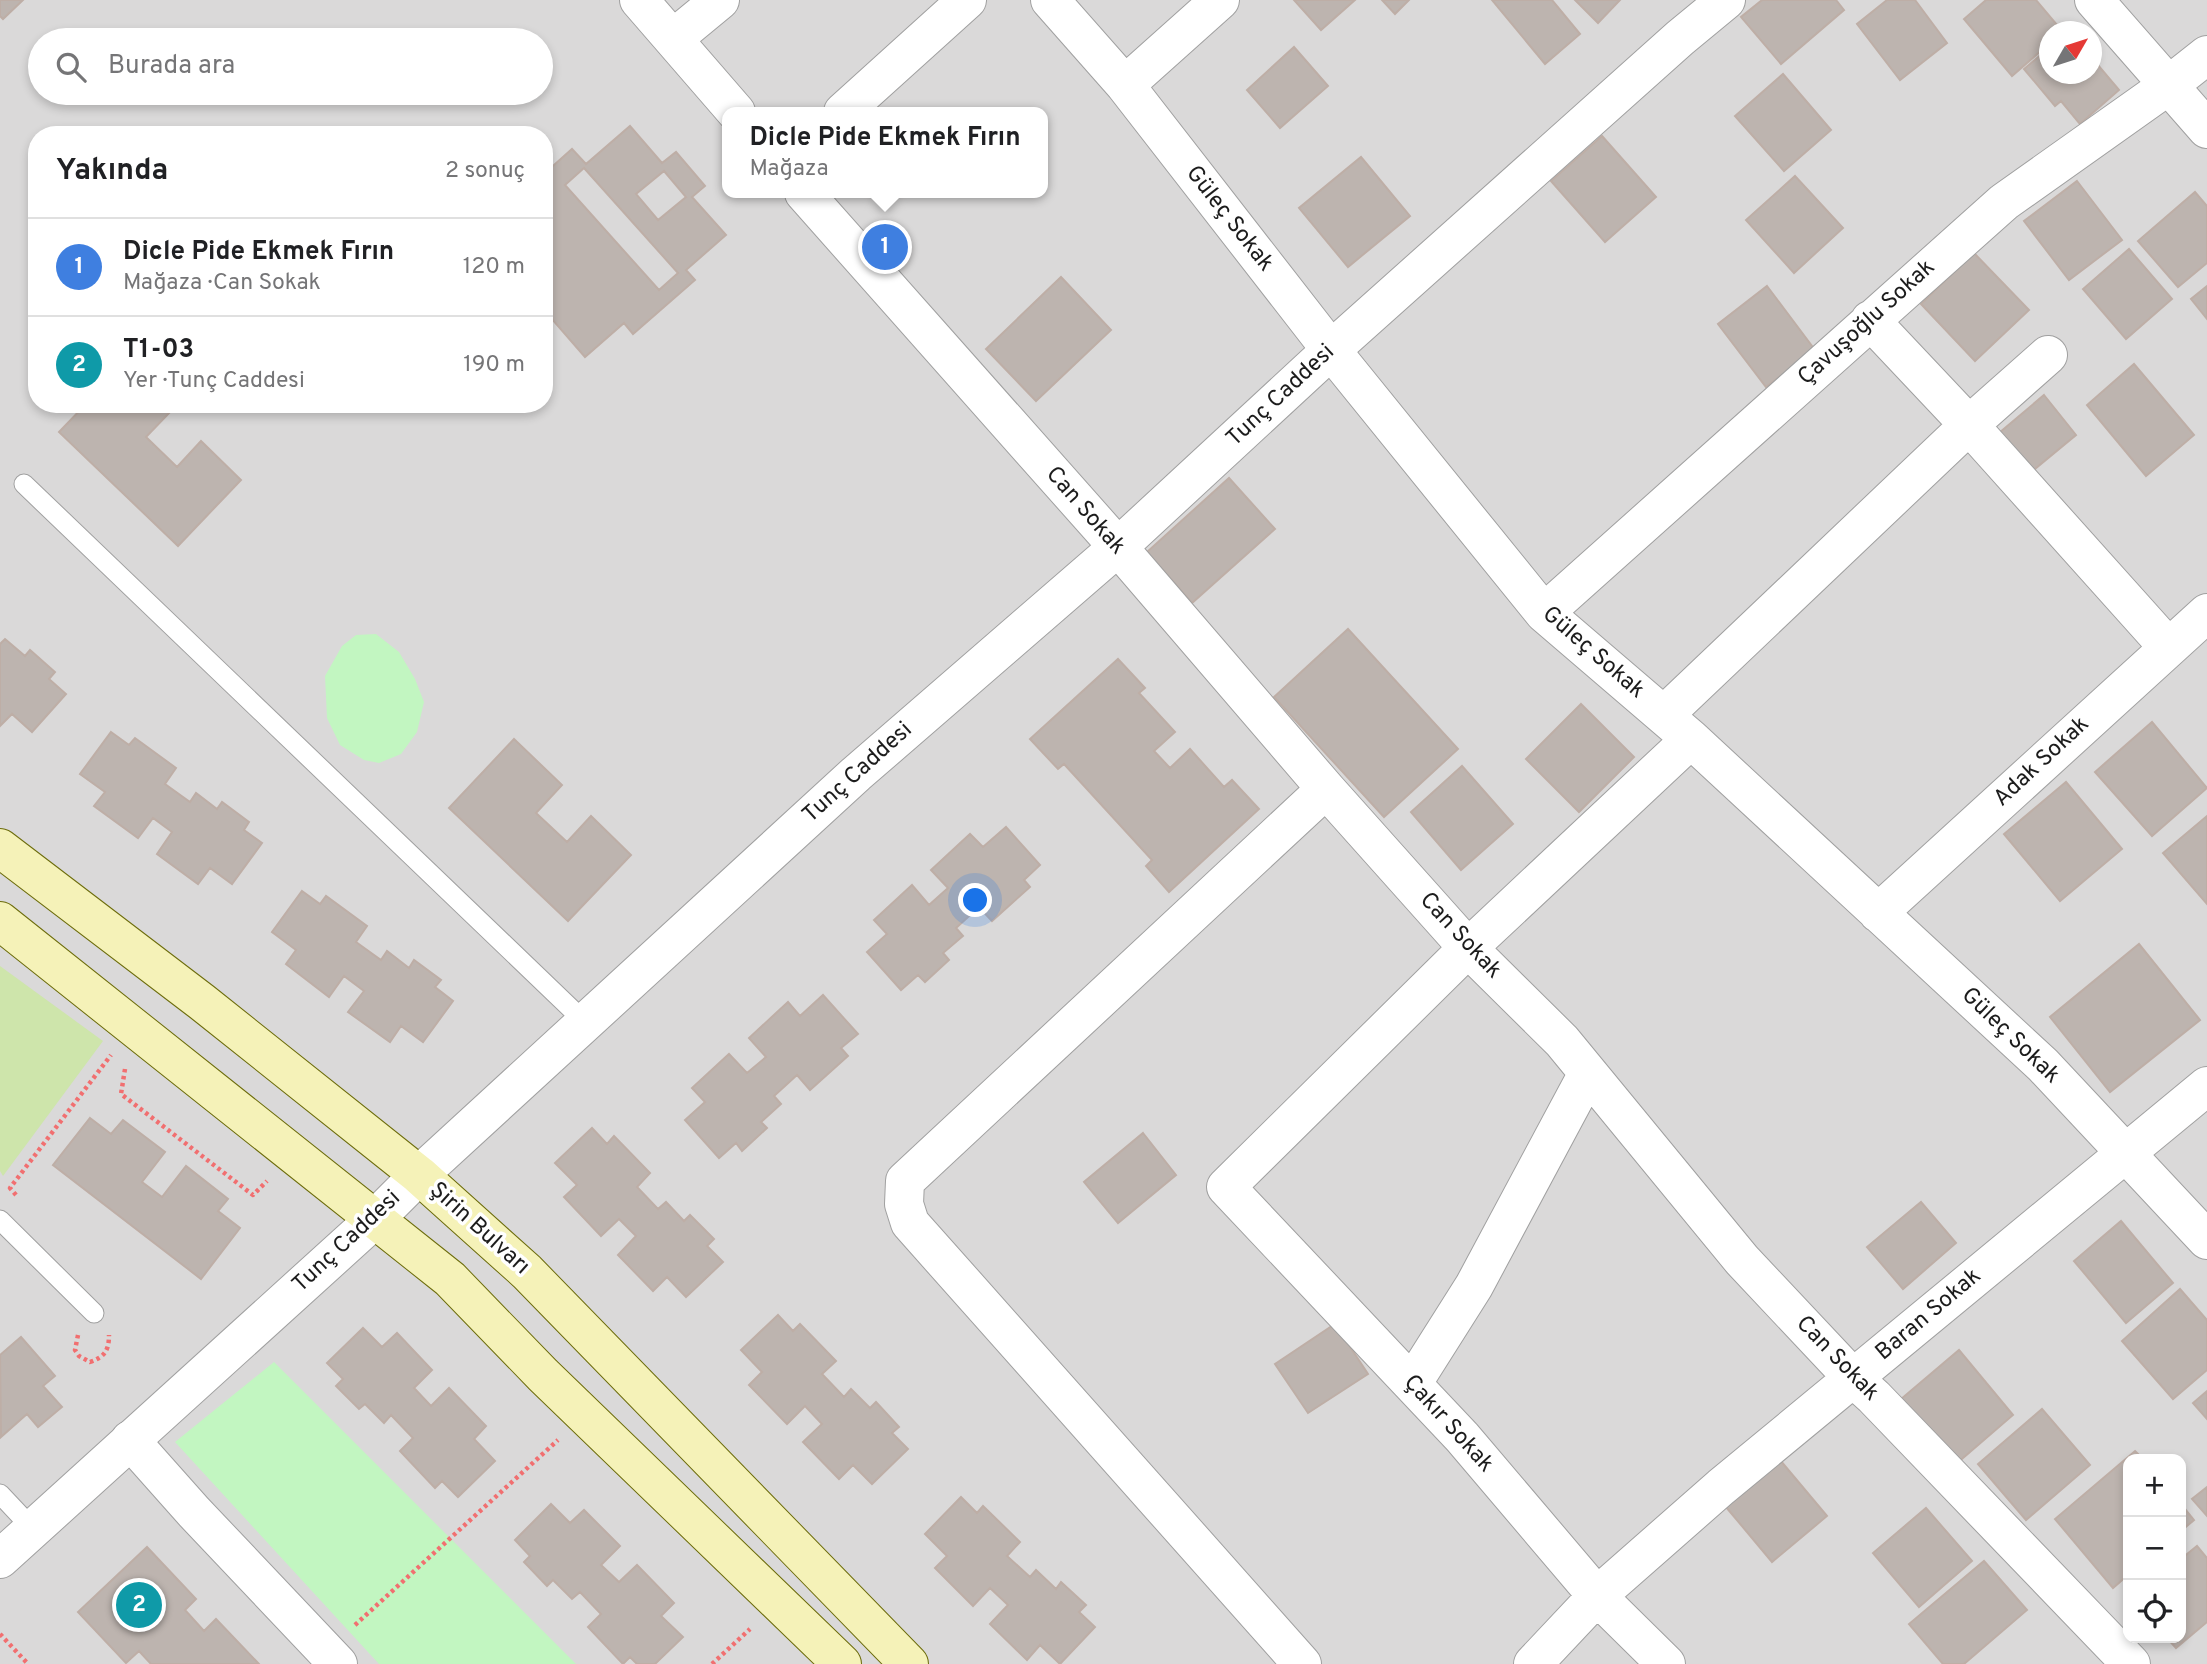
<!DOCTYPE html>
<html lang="tr">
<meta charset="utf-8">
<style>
body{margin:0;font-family:Overpass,sans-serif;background:#f2f2f2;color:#202124}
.controls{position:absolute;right:21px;bottom:21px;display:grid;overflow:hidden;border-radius:14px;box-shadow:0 4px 10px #0003}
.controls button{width:63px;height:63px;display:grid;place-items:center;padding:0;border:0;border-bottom:2px solid #e0e0e0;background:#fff;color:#202124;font:35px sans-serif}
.compass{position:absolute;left:2039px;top:21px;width:63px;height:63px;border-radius:50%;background:#fff;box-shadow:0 4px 10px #0003;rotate:51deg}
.you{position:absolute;left:976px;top:901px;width:24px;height:24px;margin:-18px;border:5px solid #fff;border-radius:50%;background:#1a73e8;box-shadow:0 0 0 10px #1a73e833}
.badge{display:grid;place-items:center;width:46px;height:46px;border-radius:50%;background:#b45309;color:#fff;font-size:23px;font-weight:700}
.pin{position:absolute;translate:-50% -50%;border:4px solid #fff;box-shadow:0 2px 7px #0006}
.popup{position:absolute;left:722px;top:107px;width:326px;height:91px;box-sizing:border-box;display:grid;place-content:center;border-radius:14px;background:#fff;filter:drop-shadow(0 2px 5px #0005);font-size:23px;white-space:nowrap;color:#757577}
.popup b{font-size:26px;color:#202124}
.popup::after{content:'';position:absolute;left:50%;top:100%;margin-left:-14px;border:14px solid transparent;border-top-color:#fff}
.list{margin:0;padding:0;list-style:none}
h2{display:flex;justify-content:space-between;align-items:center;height:91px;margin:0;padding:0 28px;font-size:30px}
h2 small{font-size:23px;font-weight:400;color:#757577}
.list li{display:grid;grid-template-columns:46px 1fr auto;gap:21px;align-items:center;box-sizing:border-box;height:98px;padding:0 28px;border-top:2px solid #e0e0e0}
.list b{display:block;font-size:26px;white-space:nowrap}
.list p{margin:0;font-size:23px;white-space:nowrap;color:#757577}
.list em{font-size:23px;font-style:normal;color:#757577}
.icon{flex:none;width:38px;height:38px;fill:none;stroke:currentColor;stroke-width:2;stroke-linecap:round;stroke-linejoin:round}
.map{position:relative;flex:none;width:2207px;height:1664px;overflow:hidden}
.search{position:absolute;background:#fff;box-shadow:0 4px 10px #0003;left:28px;top:28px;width:525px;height:77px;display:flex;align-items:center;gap:18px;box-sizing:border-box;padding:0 24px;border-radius:38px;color:#757577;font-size:26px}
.panel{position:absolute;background:#fff;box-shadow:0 4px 10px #0003;left:28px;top:126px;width:525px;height:287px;border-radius:28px}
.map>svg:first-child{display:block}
.residential{fill:#dad9d9;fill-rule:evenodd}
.grass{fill:#cee5ab}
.park{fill:#c2f6c1}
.building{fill:#bdb4af;stroke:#beaea6;stroke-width:2;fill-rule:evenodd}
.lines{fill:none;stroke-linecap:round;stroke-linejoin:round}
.service-casing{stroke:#a0a0a0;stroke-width:21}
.minor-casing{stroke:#a0a0a0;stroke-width:40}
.tertiary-casing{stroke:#a0a0a0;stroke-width:40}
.secondary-casing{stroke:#6c6c0b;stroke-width:40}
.path{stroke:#f16f70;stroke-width:4.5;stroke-dasharray:3.5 3.5;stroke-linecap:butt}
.service{stroke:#fff;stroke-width:19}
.minor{stroke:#fff;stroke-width:38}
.tertiary{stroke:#fff;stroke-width:38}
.secondary{stroke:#f5f2b8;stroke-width:38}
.labels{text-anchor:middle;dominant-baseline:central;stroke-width:7;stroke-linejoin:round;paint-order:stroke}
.street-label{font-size:23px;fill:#1c1c1c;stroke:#fff}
</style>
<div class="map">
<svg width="2207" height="1664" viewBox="0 0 2207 1664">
<rect width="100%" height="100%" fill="#ede8e2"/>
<path class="residential" d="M 0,0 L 2207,0 L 2207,1664 L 0,1664 ZM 2050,32 L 2092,32 L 2092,74 L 2050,74 ZM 40,40 L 541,40 L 541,93 L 40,93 ZM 728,112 L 1042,112 L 1042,193 L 728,193 ZM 37,135 L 544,135 L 544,404 L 37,404 ZM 2128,1459 L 2181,1459 L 2181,1638 L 2128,1638 Z"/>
<path class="grass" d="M 0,966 L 103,1041 L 3,1176 L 0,1171 Z"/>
<path class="park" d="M 376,634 L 399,652 L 415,679 L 424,702 L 417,732 L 401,754 L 379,763 L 364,760 L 340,745 L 327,718 L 325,676 L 342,646 L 356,635 Z
M 274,1362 L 576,1664 L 379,1664 L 175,1442 Z"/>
<path class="building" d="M 0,0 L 23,0 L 3,19 L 0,16 Z
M 1294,0 L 1355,0 L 1321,30 Z
M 1382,0 L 1409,0 L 1395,14 Z
M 1492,0 L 1552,0 L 1580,34 L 1545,64 Z
M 1575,0 L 1620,0 L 1598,23 Z
M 1762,0 L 1836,0 L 1844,10 L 1781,64 L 1741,17 Z
M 1887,0 L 1915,0 L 1947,43 L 1900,80 L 1857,24 Z
M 1986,0 L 2036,0 L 2063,32 L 2050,32 L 2050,43 L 2012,76 L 1964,19 Z
M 1294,47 L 1328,86 L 1280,128 L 1247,90 Z
M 2050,47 L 2050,74 L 2092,74 L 2092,58 L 2119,90 L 2080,124 L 2061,101 L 2055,106 L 2024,69 Z
M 1783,74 L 1831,130 L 1784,171 L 1735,116 Z
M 630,126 L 662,163 L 676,152 L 705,186 L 692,197 L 726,235 L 686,270 L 695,280 L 633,334 L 624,323 L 585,357 L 544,310 L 544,174 L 572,149 L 586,164 ZM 584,168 L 678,273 L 659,290 L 565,185 ZM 664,171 L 686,197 L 658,220 L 636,194 Z
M 1602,136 L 1656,197 L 1605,242 L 1551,181 Z
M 1361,157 L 1410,216 L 1348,267 L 1299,208 Z
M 1795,176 L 1843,228 L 1794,273 L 1746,220 Z
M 2077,181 L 2122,240 L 2069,280 L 2024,221 Z
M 2195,192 L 2207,206 L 2207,263 L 2178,287 L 2138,241 Z
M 2129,249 L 2172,299 L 2126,339 L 2083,289 Z
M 1974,253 L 2029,310 L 1975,361 L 1921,304 Z
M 1061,277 L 1111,330 L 1036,401 L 986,349 Z
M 1767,286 L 1815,350 L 1766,387 L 1718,324 Z
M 2207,286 L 2207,319 L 2191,299 Z
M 2134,364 L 2194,435 L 2146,476 L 2087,405 Z
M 2044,395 L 2076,435 L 2024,478 L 1992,439 Z
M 86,404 L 166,404 L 172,410 L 146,437 L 177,467 L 201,441 L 241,480 L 178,546 L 59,432 Z
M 1229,478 L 1275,529 L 1192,603 L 1147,552 Z
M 1348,629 L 1458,749 L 1384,817 L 1274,697 Z
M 5,639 L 25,656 L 30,650 L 55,672 L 49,679 L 66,694 L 32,732 L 12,714 L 0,726 L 0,644 Z
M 1118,659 L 1145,688 L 1139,693 L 1175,732 L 1154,751 L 1170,768 L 1190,749 L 1224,787 L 1232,780 L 1259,809 L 1169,892 L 1146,866 L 1152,860 L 1064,764 L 1058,769 L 1030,739 Z
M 1581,704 L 1634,757 L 1579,812 L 1526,759 Z
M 2152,722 L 2207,788 L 2152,836 L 2095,772 Z
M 111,732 L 129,745 L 135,738 L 176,768 L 165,784 L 190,802 L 196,793 L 217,809 L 222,802 L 249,822 L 244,830 L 262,843 L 232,884 L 210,868 L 198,884 L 157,854 L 172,832 L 153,818 L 138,838 L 94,806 L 105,792 L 80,774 Z
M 514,739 L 562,785 L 536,813 L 567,842 L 591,816 L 631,855 L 568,921 L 449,808 Z
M 1462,766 L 1513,824 L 1461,870 L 1411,812 Z
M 2066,782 L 2122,849 L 2060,901 L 2004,834 Z
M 2207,816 L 2207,904 L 2163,853 Z
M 1006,827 L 1040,865 L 1024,880 L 1030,887 L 992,921 L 979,907 L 956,928 L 963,936 L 943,953 L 949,960 L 925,982 L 918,975 L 901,990 L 867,952 L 887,934 L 874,920 L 912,885 L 929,905 L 948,888 L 931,870 L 970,834 L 983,847 Z
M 302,891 L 320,904 L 326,896 L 367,926 L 356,942 L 381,960 L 387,951 L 409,968 L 414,960 L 441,980 L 435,987 L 453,1001 L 423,1042 L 401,1026 L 390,1042 L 348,1012 L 364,991 L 344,976 L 329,997 L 286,964 L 296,950 L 272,932 Z
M 2139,944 L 2200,1020 L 2110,1092 L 2050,1017 Z
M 823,995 L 858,1034 L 841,1048 L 848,1056 L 810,1090 L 797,1075 L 774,1096 L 781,1104 L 761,1122 L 767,1128 L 742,1151 L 736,1143 L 719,1158 L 685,1120 L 705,1102 L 692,1088 L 729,1054 L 747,1073 L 766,1057 L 749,1038 L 788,1002 L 800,1016 Z
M 90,1118 L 111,1134 L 123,1120 L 165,1152 L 142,1182 L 162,1197 L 186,1166 L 228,1199 L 218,1211 L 240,1228 L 201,1279 L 53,1165 Z
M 592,1128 L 607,1144 L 614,1136 L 650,1173 L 637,1187 L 658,1209 L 666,1202 L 684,1221 L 690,1215 L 714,1239 L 707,1246 L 723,1262 L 686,1297 L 667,1277 L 653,1291 L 618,1255 L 636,1236 L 619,1219 L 601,1236 L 564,1197 L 577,1185 L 555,1163 Z
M 1143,1133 L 1176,1175 L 1118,1223 L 1084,1182 Z
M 1921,1202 L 1956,1243 L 1903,1289 L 1867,1247 Z
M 2121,1221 L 2173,1283 L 2126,1323 L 2074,1261 Z
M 2180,1289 L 2207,1320 L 2207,1370 L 2173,1399 L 2122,1341 Z
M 778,1315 L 793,1331 L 800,1324 L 836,1361 L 822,1374 L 844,1397 L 851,1389 L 870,1408 L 876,1402 L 899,1427 L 892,1433 L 908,1449 L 872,1484 L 853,1465 L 839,1479 L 803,1442 L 822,1424 L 805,1406 L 787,1424 L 749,1385 L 762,1372 L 741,1350 Z
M 1335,1324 L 1368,1374 L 1308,1413 L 1275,1364 Z
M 363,1328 L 382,1347 L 397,1333 L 432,1370 L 414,1388 L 431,1406 L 449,1388 L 486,1426 L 474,1439 L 495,1461 L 458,1497 L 442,1481 L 435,1488 L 400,1451 L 413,1438 L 391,1415 L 384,1423 L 365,1404 L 359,1409 L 336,1386 L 343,1379 L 327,1363 Z
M 21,1337 L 55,1376 L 43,1386 L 62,1407 L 38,1427 L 27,1414 L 1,1437 L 0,1355 Z
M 1959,1350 L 2013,1415 L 1956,1464 L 1901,1399 Z
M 2207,1391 L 2207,1419 L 2193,1403 Z
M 2042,1409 L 2090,1465 L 2026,1520 L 1978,1464 Z
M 2135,1451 L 2143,1459 L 2128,1459 L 2128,1575 L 2113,1588 L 2055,1519 Z
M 1780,1460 L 1827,1516 L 1772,1562 L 1726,1507 Z
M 2207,1487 L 2207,1516 L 2192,1499 Z
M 961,1497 L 977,1513 L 983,1506 L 1020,1542 L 1007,1556 L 1030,1577 L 1036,1570 L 1056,1589 L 1061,1582 L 1086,1605 L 1079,1612 L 1095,1627 L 1060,1664 L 1040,1645 L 1027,1660 L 990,1624 L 1008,1605 L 990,1588 L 973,1606 L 935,1568 L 947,1556 L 925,1534 Z
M 551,1504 L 570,1523 L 584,1510 L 620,1546 L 601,1565 L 619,1582 L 637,1565 L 674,1603 L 661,1616 L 683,1637 L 655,1664 L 637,1664 L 630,1657 L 623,1664 L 588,1627 L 601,1614 L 580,1592 L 572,1599 L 553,1580 L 547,1586 L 524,1562 L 530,1556 L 515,1540 Z
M 2181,1504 L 2194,1520 L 2181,1531 Z
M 1926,1508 L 1972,1561 L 1919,1607 L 1873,1553 Z
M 2197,1546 L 2207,1558 L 2207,1622 L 2176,1648 L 2167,1638 L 2181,1638 L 2181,1559 Z
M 147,1547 L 196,1599 L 185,1610 L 204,1631 L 216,1619 L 259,1664 L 151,1664 L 139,1651 L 126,1663 L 78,1612 Z
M 1984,1561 L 2027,1610 L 1964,1664 L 1943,1664 L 1909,1624 Z"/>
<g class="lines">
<defs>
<path id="service" d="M 24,484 L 585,1022
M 0,1220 L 94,1313
M 0,1494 L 32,1528"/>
<path id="minor" d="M 639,0 L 736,112
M 1050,0 L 1125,85 L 1331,350 L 1544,613 L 1691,739 L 2043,1065 L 2207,1240
M 2094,0 L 2207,129
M 674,38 L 720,0
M 1125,85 L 1220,0
M 843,112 L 967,0
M 804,193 L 1118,547 L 1326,789 L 1468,948 L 1562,1041 L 1742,1260 L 1853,1378 L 1874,1397 L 2131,1664
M 1870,320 L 1969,425 L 2168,647
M 1544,613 L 2004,202 L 2169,85 L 2207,55
M 1664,715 L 1969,425 L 2048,355
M 1878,913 L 2207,613
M 1412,1384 L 1474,1286 L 1588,1073
M 130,1440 L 194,1512 L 338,1664
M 1302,1664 L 910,1223 L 904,1204 L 905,1181 L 1326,789
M 1533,1664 L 1597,1596 L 1721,1487 L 2207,1086
M 1666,1664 L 1597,1596 L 1462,1437 L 1226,1187 L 1468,948 L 1691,739"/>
<path id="tertiary" d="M 0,1559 L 376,1218 L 419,1175 L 856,774 L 1118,547 L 1331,350 L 1680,38 L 1726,0"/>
<path id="secondary" d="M 0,848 L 202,1002 L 419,1175 L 527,1272 L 909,1664
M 0,921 L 450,1279 L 543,1375 L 842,1664"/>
</defs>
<use href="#service" class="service-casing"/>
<use href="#minor" class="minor-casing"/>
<use href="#tertiary" class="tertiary-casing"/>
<use href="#secondary" class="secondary-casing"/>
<path class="path" d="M 125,1069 L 121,1094 L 253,1195 L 267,1181
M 16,1195 L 10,1188 L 111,1055
M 78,1335 L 75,1350 L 79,1356 L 90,1362 C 104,1357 109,1351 109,1335
M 355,1625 L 558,1440
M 0,1634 L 28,1664
M 712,1664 L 750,1629"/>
<use href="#service" class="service"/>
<use href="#minor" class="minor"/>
<use href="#tertiary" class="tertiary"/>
<use href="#secondary" class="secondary"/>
</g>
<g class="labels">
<g class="street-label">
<text transform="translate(1229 219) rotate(52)">Güleç Sokak</text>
<text transform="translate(1867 323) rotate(-42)">Çavuşoğlu Sokak</text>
<text transform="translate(1281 396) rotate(-43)">Tunç Caddesi</text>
<text transform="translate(1085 511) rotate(49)">Can Sokak</text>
<text transform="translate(1593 653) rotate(41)">Güleç Sokak</text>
<text transform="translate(2042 762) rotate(-43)">Adak Sokak</text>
<text transform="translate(858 773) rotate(-42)">Tunç Caddesi</text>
<text transform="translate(1460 936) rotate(47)">Can Sokak</text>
<text transform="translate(2010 1036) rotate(44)">Güleç Sokak</text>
<text transform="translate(479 1229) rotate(42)">Şirin Bulvarı</text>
<text transform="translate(347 1242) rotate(-43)">Tunç Caddesi</text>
<text transform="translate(1929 1315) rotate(-40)">Baran Sokak</text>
<text transform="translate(1837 1359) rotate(46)">Can Sokak</text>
<text transform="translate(1448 1424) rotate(48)">Çakır Sokak</text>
</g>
</g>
</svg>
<div class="controls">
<button>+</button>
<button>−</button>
<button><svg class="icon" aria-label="locate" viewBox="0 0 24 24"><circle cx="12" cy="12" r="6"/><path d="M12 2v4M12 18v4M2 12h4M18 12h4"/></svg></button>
</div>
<svg class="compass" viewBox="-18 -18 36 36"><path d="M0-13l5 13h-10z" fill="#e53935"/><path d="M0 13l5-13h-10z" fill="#757577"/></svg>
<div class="you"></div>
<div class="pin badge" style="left:885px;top:247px;background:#3f7fe0">1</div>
<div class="popup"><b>Dicle Pide Ekmek Fırın</b>Mağaza</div>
<div class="pin badge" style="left:139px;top:1605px;background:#0f9aa8">2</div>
<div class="search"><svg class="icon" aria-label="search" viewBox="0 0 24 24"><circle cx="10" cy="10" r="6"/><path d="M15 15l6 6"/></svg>Burada ara</div>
<section class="panel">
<h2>Yakında<small>2 sonuç</small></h2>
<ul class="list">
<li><span class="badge" style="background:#3f7fe0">1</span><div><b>Dicle Pide Ekmek Fırın</b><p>Mağaza · Can Sokak</p></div><em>120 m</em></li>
<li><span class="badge" style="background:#0f9aa8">2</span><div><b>T1-03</b><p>Yer · Tunç Caddesi</p></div><em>190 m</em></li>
</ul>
</section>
</div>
